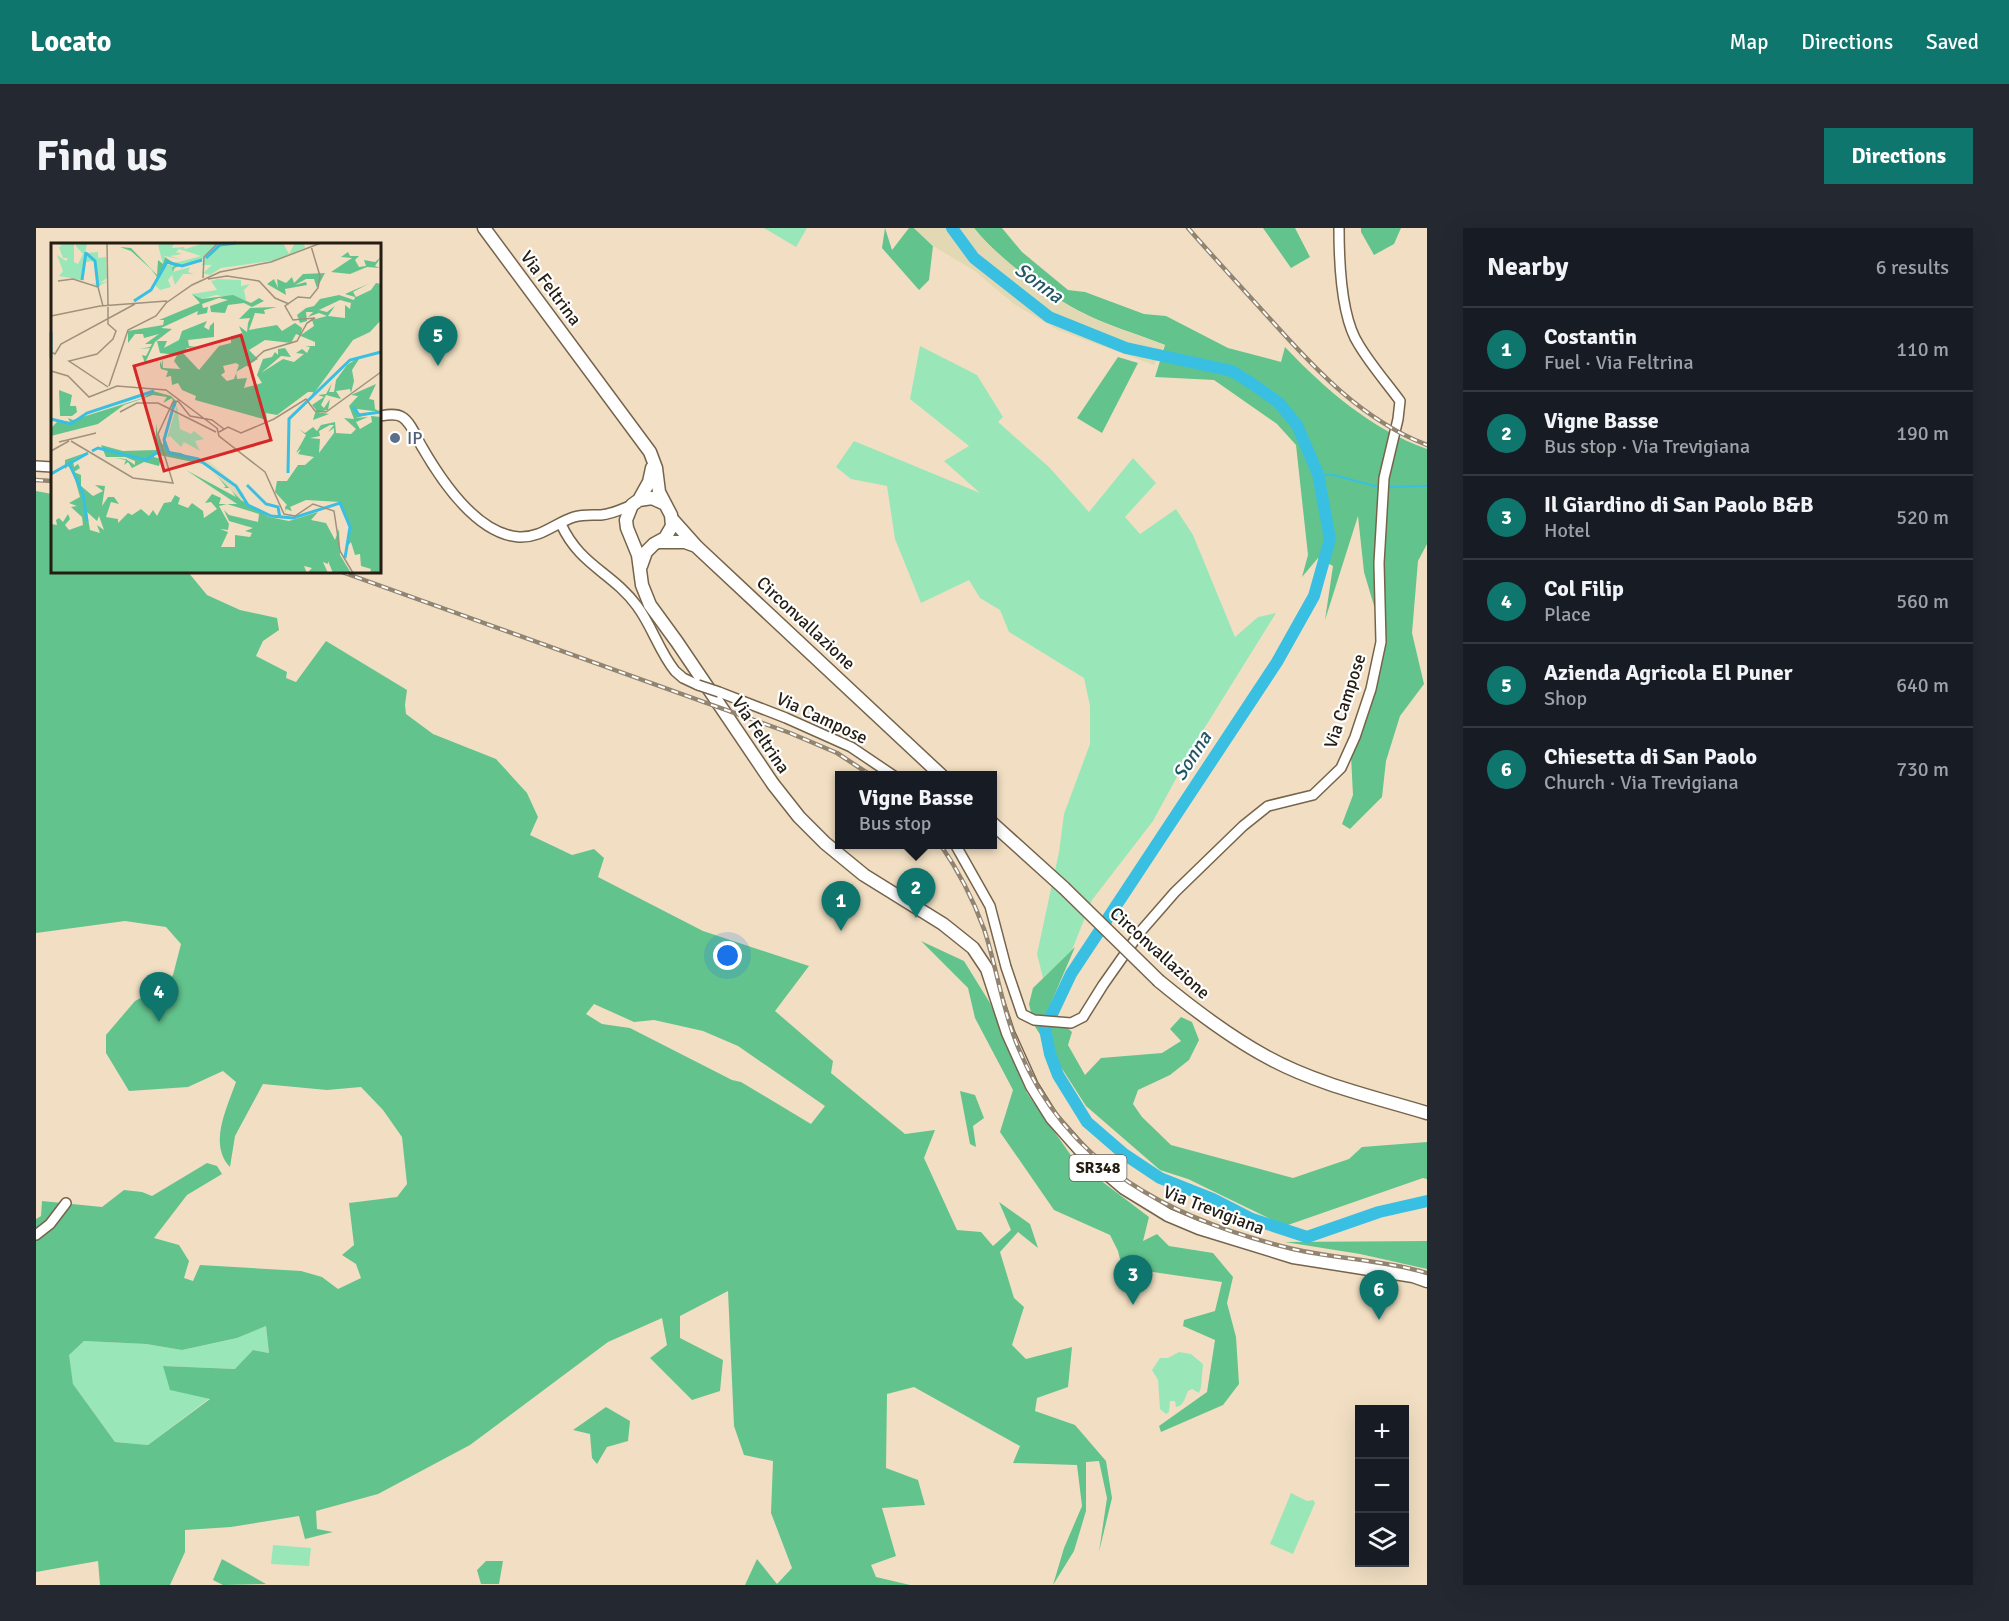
<!DOCTYPE html>
<meta charset="utf-8">
<style>
body{margin:0;font-family:Signika,sans-serif;background:#242831;color:#f1f3f6}
.controls{position:absolute;right:18px;bottom:18px;display:grid;overflow:hidden;border-radius:0px;box-shadow:0 6px 24px #0002}
.controls button{width:54px;height:54px;display:grid;place-items:center;padding:0;border:0;border-bottom:2px solid #363941;background:#171b24;color:#f1f3f6;font:30px sans-serif}
.you{position:absolute;left:692px;top:728px;width:21px;height:21px;margin:-15px;border:4px solid #fff;border-radius:50%;background:#1a73e8;box-shadow:0 0 0 9px #1a73e833}
.badge{display:grid;place-items:center;width:39px;height:39px;border-radius:50%;background:#0f766e;color:#fff;font-size:20px;font-weight:700}
.pin{position:absolute;translate:-50% -50px;filter:drop-shadow(0 2px 3px #0008)}
.pin::after{content:'';position:absolute;top:32px;width:21px;height:18px;background:inherit;clip-path:polygon(0 0,100% 0,50% 100%)}
.popup{position:absolute;left:799px;top:543px;width:162px;height:78px;box-sizing:border-box;display:grid;place-content:center;border-radius:0px;background:#171b24;filter:drop-shadow(0 2px 4px #0005);font-size:20px;white-space:nowrap;color:#9ea1a6}
.popup b{font-size:22px;color:#f1f3f6}
.popup::after{content:'';position:absolute;left:50%;top:100%;margin-left:-12px;border:12px solid transparent;border-top-color:#171b24}
.list{margin:0;padding:0;list-style:none}
h2{display:flex;justify-content:space-between;align-items:center;height:78px;margin:0;padding:0 24px;font-size:26px}
h2 small{font-size:20px;font-weight:400;color:#9ea1a6}
.list li{display:grid;grid-template-columns:39px 1fr auto;gap:18px;align-items:center;box-sizing:border-box;height:84px;padding:0 24px;border-top:2px solid #363941}
.list b{display:block;font-size:22px;white-space:nowrap}
.list p{margin:0;font-size:20px;white-space:nowrap;color:#9ea1a6}
.list em{font-size:20px;font-style:normal;color:#9ea1a6}
.icon{flex:none;width:33px;height:33px;fill:none;stroke:currentColor;stroke-width:2;stroke-linecap:round;stroke-linejoin:round}
.map{position:relative;flex:none;width:1391px;height:1357px;overflow:hidden;border-radius:0px}
header{display:flex;align-items:center;gap:36px;box-sizing:border-box;height:84px;padding:0 30px;background:#0f766e;color:#fff}
header strong{font-size:28px}
nav{display:flex;gap:33px;margin-inline-start:auto;font-size:21px}
.intro{display:flex;align-items:center;justify-content:space-between;box-sizing:border-box;height:144px;padding:0 36px}
h1{margin:0;font-size:42px}
.button{padding:15px 27px;border-radius:0px;background:#0f766e;color:#fff;font-size:21px;font-weight:700}
main{display:flex;gap:36px;padding:0 36px}
aside{flex:1;background:#171b24;border-radius:0px;box-shadow:0 6px 24px #0002}
.map>svg:first-child{display:block}
.green{fill:#99e7b8}
.forest{fill:#63c38d;fill-rule:evenodd}
.sand{fill:#e2d8b3}
.lines{fill:none;stroke-linecap:round;stroke-linejoin:round}
.stream{stroke:#39bfe2;stroke-width:2}
.river{stroke:#39bfe2;stroke-width:12}
.tertiary-casing{stroke:#75644b;stroke-width:12}
.primary-casing{stroke:#75644b;stroke-width:15}
.trunk-casing{stroke:#75644b;stroke-width:15}
.tertiary{stroke:#fff;stroke-width:9}
.primary{stroke:#fff;stroke-width:12}
.trunk{stroke:#fff;stroke-width:12}
.rail-casing{stroke:#918470;stroke-width:4.5}
.rail{stroke:#fff;stroke-width:2;stroke-dasharray:7;stroke-linecap:butt}
.tertiary-bridge-casing{stroke:#75644b;stroke-width:12;stroke-linecap:butt}
.trunk-bridge-casing{stroke:#75644b;stroke-width:15;stroke-linecap:butt}
.tertiary-bridge{stroke:#fff;stroke-width:9}
.trunk-bridge{stroke:#fff;stroke-width:12}
.service-dot{fill:#5c6f8a;stroke:#fff;stroke-width:2}
.labels{text-anchor:middle;dominant-baseline:central;stroke-width:4.5;stroke-linejoin:round;paint-order:stroke}
.shield{fill:#fff;stroke:#66615a;stroke-width:1.5}
.shield-label{font-size:16px;font-weight:bold;fill:#241d13}
.street-label{font-size:18px;fill:#241d13;stroke:#fff}
.service-label{font-size:18px;fill:#4e5e75;stroke:#fff;text-anchor:start}
.water-label{font-size:20px;font-style:italic;fill:#225766;stroke:#fff}
.inset-river{fill:none;stroke:#39bfe2;stroke-width:3}
.inset-road{fill:none;stroke:#a0917d;stroke-width:1.5}
.view{fill:#d62828;fill-opacity:0.15;stroke:#d62828;stroke-width:3}
.inset-edge{fill:none;stroke:#241d13;stroke-width:3}
</style>
<header>
<strong>Locato</strong>
<nav><a>Map</a><a>Directions</a><a>Saved</a></nav>
</header>
<div class="intro"><h1>Find us</h1><a class="button">Directions</a></div>
<main>
<div class="map">
<svg width="1391" height="1357" viewBox="0 0 1391 1357">
<rect width="100%" height="100%" fill="#f2dfc3"/>
<path class="green" d="M 728,0 L 771,0 L 760,19 Z
M 884,118 L 941,147 L 967,189 L 962,194 L 1013,239 L 1053,284 L 1097,230 L 1120,255 L 1089,289 L 1104,306 L 1140,281 L 1157,307 L 1199,409 L 1222,389 L 1240,385 L 1161,512 L 1117,593 L 1056,672 L 1036,722 L 1007,750 L 1001,726 L 1023,624 L 1028,586 L 1054,516 L 1054,478 L 1048,450 L 973,404 L 964,382 L 944,370 L 933,352 L 885,375 L 859,311 L 851,258 L 815,251 L 800,239 L 818,213 L 944,265 L 908,233 L 933,218 L 874,171 Z
M 230,1098 L 233,1125 L 217,1122 L 200,1141 L 127,1138 L 174,1170 L 112,1217 L 79,1214 L 37,1156 L 32,1127 L 48,1113 L 110,1116 L 146,1122 L 201,1110 Z
M 1143,1124 L 1155,1126 L 1167,1136 L 1165,1159 L 1163,1165 L 1156,1161 L 1152,1163 C 1149,1169 1148,1178 1140,1179 L 1139,1173 L 1134,1173 L 1133,1184 L 1130,1186 L 1124,1181 L 1122,1152 L 1116,1142 L 1124,1130 L 1132,1130 Z
M 1255,1265 L 1271,1273 L 1277,1272 L 1279,1275 L 1257,1326 L 1234,1316 Z
M 237,1317 L 275,1320 L 273,1338 L 235,1336 Z"/>
<path class="forest" d="M 849,0 L 856,22 L 873,0 L 878,0 L 897,18 L 893,52 L 883,62 L 846,20 Z
M 938,0 L 966,0 L 986,24 L 1032,62 L 1049,64 L 1108,86 L 1130,88 L 1192,120 L 1245,134 L 1249,119 C 1290,162 1335,201 1391,221 L 1391,316 L 1382,333 L 1376,405 L 1388,456 L 1364,488 L 1350,533 L 1346,569 L 1314,601 L 1306,596 L 1317,567 L 1315,528 L 1349,415 L 1328,344 L 1322,288 L 1289,392 L 1297,338 L 1282,330 L 1266,349 L 1272,327 L 1260,217 L 1241,196 L 1178,152 L 1119,149 L 1129,117 C 1101,106 1069,97 1043,83 C 1009,65 962,30 938,0 Z
M 1227,0 L 1259,0 L 1274,29 L 1255,40 Z
M 1325,0 L 1365,0 L 1358,16 L 1338,27 L 1325,4 Z
M 1082,129 L 1102,135 L 1066,205 L 1041,190 Z
M 0,263 L 16,266 L 16,344 L 152,344 L 171,367 L 204,382 L 241,390 L 243,402 L 227,413 L 220,428 L 251,444 L 250,450 L 260,454 L 290,413 L 371,462 L 369,477 L 370,486 L 397,506 L 460,531 L 491,565 L 502,589 L 494,607 L 536,627 L 558,621 L 568,630 L 562,649 L 667,703 L 773,738 L 739,783 L 797,833 L 795,845 L 869,906 L 899,902 L 888,930 L 921,1002 L 945,1004 L 957,1018 L 975,1002 L 963,974 L 994,996 L 1002,1020 L 982,1004 L 964,1024 L 978,1070 L 988,1079 L 976,1117 L 990,1131 L 1036,1119 L 1032,1159 L 1001,1170 L 999,1183 L 1039,1197 L 1070,1233 L 1076,1270 L 1063,1324 L 1071,1270 L 1063,1233 L 1050,1234 L 1050,1283 L 1038,1323 L 1017,1357 L 1028,1320 L 1046,1278 L 1041,1237 L 977,1235 L 984,1218 L 878,1159 L 851,1166 L 850,1240 L 882,1252 L 889,1277 L 846,1280 L 860,1328 L 835,1337 L 840,1349 L 874,1357 L 709,1357 L 721,1331 L 741,1356 L 756,1340 L 735,1285 L 737,1233 L 708,1227 L 698,1198 L 692,1063 L 644,1088 L 644,1110 L 687,1132 L 684,1163 L 656,1172 L 614,1130 L 631,1117 L 626,1090 L 572,1114 L 434,1217 L 342,1266 L 280,1283 L 281,1301 L 297,1304 L 269,1311 L 263,1288 L 195,1299 L 149,1302 L 149,1324 L 134,1357 L 64,1357 L 62,1333 L 0,1344 L 0,991 L 5,988 L 6,973 L 66,979 L 88,962 L 106,964 L 116,968 L 171,935 L 181,938 L 186,946 L 151,967 L 118,1010 L 143,1017 L 153,1033 L 148,1050 L 157,1053 L 164,1037 L 265,1043 L 286,1049 L 302,1061 L 325,1050 L 320,1036 L 306,1027 L 318,1017 L 313,975 L 361,969 L 371,956 L 366,909 L 347,882 L 325,859 L 291,862 L 227,856 L 199,908 L 194,939 C 172,916 191,880 200,854 L 187,843 L 152,859 L 93,863 L 70,825 L 70,807 L 99,773 L 124,760 L 137,747 L 145,716 L 130,699 L 89,693 L 0,705 ZM 558,776 L 598,794 L 618,792 L 667,803 L 702,818 L 789,878 L 775,896 L 705,854 L 696,852 L 594,800 L 566,796 L 550,786 ZM 230,1098 L 233,1125 L 217,1122 L 199,1141 L 127,1138 L 134,1162 L 174,1171 L 112,1217 L 79,1214 L 37,1156 L 33,1127 L 48,1113 L 110,1116 L 146,1122 L 201,1110 Z
M 885,713 L 928,733 L 954,775 L 991,865 L 1039,933 L 1113,989 L 1107,1013 L 1121,1006 L 1133,1018 L 1177,1025 L 1197,1049 L 1191,1075 L 1200,1109 L 1203,1156 L 1187,1177 L 1125,1204 L 1123,1198 L 1171,1164 L 1179,1112 L 1147,1098 L 1148,1092 L 1179,1083 L 1186,1054 L 1110,1043 L 1096,1046 L 1086,1039 L 1082,1023 L 1074,1007 L 1018,982 L 964,904 L 977,862 L 939,790 L 932,760 Z
M 1039,719 L 1012,782 L 1036,804 L 1032,817 L 1049,847 L 1065,830 L 1126,825 L 1145,813 L 1134,801 L 1145,789 L 1156,794 L 1163,812 L 1153,832 L 1134,847 L 1102,862 L 1097,876 L 1106,889 L 1135,917 L 1257,950 L 1313,931 L 1326,919 L 1391,914 L 1391,951 L 1387,950 L 1249,998 L 1152,951 L 1124,942 L 1050,878 L 998,797 L 993,776 L 997,760 Z
M 924,863 L 939,867 L 948,890 L 937,898 L 940,919 L 934,916 Z
M 1391,1013 L 1391,1041 L 1324,1026 L 1249,1014 Z
M 570,1179 L 594,1193 L 592,1213 L 571,1219 L 561,1236 L 556,1230 L 554,1206 L 537,1202 Z
M 186,1331 L 230,1356 L 187,1357 L 177,1352 Z
M 450,1333 L 467,1333 L 463,1356 L 445,1356 L 441,1342 Z"/>
<path class="sand" d="M 878,0 L 938,0 C 962,30 1009,65 1043,83 C 1070,97 1101,106 1129,117 L 1118,137 L 1022,102 L 978,76 L 939,43 L 897,18 Z"/>
<g class="lines">
<path class="stream" d="M 1282,246 L 1297,247 L 1343,259
M 1352,259 L 1391,258"/>
<path class="river" d="M 916,0 L 938,30 L 1013,89 L 1090,120 L 1196,143 L 1218,157 L 1243,175 L 1261,197 L 1282,246 L 1294,311 L 1278,368 L 1241,434 L 1035,746 L 1009,801 L 1014,826 L 1022,847 L 1051,894 L 1088,926 L 1124,950 L 1177,971 L 1216,991 L 1271,1009 L 1343,984 L 1391,973"/>
<defs>
<path id="tertiary" d="M 344,188 C 350,187 360,185 366,189 C 375,194 381,211 386,219 C 405,252 441,306 483,309 C 505,310 519,295 538,289 C 548,286 556,287 565,287 C 576,286 586,281 596,277
M 0,238 L 16,239
M 525,296 C 544,338 576,344 601,378 C 616,398 623,423 639,443 L 647,450 L 662,457
M 683,464 L 750,490 L 815,519 L 858,548
M 919,616 L 954,678 L 970,739 L 986,786 L 998,792 L 1035,795 L 1047,789 L 1067,757 L 1105,703 L 1139,664 L 1207,598 L 1232,578 L 1277,567 L 1305,540 L 1319,509 L 1335,461 L 1345,414 L 1343,335 L 1348,250 L 1362,191 L 1364,173 C 1350,154 1335,137 1323,117 C 1305,90 1303,32 1303,0
M 0,1007 L 14,996 L 30,975"/>
<path id="primary" d="M 448,0 L 614,224 L 620,240 L 623,264 L 635,287 L 636,298 L 629,310 L 618,316 L 610,324 L 605,338
M 603,272 L 613,254 L 616,240
M 629,276 L 616,270 L 603,272 L 596,277 L 590,292 L 591,300 L 602,327 L 606,357 L 614,377 L 641,414 L 737,556 L 763,589 L 789,615 L 828,647 L 907,696 L 937,720 L 951,741 L 972,805 L 996,858 L 1016,890 L 1048,926 L 1088,960 L 1132,987 L 1163,1000 L 1257,1029 L 1377,1048 L 1391,1053"/>
<path id="trunk" d="M 636,291 L 661,319 L 906,548
M 624,314 L 649,314 L 660,318
M 956,595 L 1028,660
M 1123,753 C 1157,781 1192,808 1231,829 C 1280,856 1338,869 1391,885"/>
</defs>
<use href="#tertiary" class="tertiary-casing"/>
<use href="#primary" class="primary-casing"/>
<use href="#trunk" class="trunk-casing"/>
<use href="#tertiary" class="tertiary"/>
<use href="#primary" class="primary"/>
<use href="#trunk" class="trunk"/>
<defs>
<path id="rail" d="M 1152,0 C 1179,31 1207,61 1235,92 C 1280,142 1326,192 1391,217
M 0,252 L 16,253
M 306,344 L 754,505 L 801,525 L 836,548
M 904,616 C 922,642 937,671 948,701 C 961,740 966,781 982,819 C 1031,939 1137,992 1257,1021 C 1301,1031 1347,1032 1391,1045"/>
</defs>
<use href="#rail" class="rail-casing"/>
<use href="#rail" class="rail"/>
<defs>
<path id="tertiary-bridge" d="M 662,457 L 683,464"/>
<path id="trunk-bridge" d="M 1028,660 L 1123,753"/>
</defs>
<use href="#tertiary-bridge" class="tertiary-bridge-casing"/>
<use href="#trunk-bridge" class="trunk-bridge-casing"/>
<use href="#tertiary-bridge" class="tertiary-bridge"/>
<use href="#trunk-bridge" class="trunk-bridge"/>
</g>
<circle class="service-dot" cx="359" cy="210" r="6"/>
<g class="labels">
<rect class="shield" x="1033.5" y="927" width="57" height="26" rx="4.5"/>
<g class="shield-label">
<text x="1062" y="940">SR348</text>
</g>
<g class="street-label">
<text transform="translate(515 60) rotate(53)">Via Feltrina</text>
<text transform="translate(770 395) rotate(43)">Circonvallazione</text>
<text transform="translate(1309 473) rotate(-72)">Via Campose</text>
<text transform="translate(786 490) rotate(25)">Via Campose</text>
<text transform="translate(725 507) rotate(56)">Via Feltrina</text>
<text transform="translate(1124 725) rotate(42)">Circonvallazione</text>
<text transform="translate(1178 982) rotate(21)">Via Trevigiana</text>
</g>
<g class="service-label">
<text x="371" y="210">IP</text>
</g>
<g class="water-label">
<text transform="translate(1003 55) rotate(36)">Sonna</text>
<text transform="translate(1156 528) rotate(-57)">Sonna</text>
</g>
</g>
<g transform="translate(15 15)">
<rect width="330" height="330" fill="#f2dfc3"/>
<path d="M 23,0 L 23,19 L 27,21 L 32,11 L 24,2 L 36,0 L 30,37 L 8,33 L 12,28 L 6,12 L 15,18 L 17,15 L 12,15 L 8,4 L 11,3 L 7,1 ZM 111,0 L 123,0 L 121,5 L 133,4 L 134,6 L 154,0 L 232,0 L 238,11 L 244,0 L 253,0 L 254,5 L 226,17 L 170,25 L 159,32 L 152,30 L 161,22 L 151,22 L 153,16 L 125,23 L 122,29 L 139,24 L 137,29 L 143,31 L 132,31 L 124,42 L 121,32 L 117,37 L 120,44 L 109,47 L 104,42 L 113,23 L 150,13 L 128,6 L 125,9 L 131,11 L 119,13 L 131,17 L 114,13 L 112,21 L 107,2 ZM 47,9 L 47,15 L 55,14 L 56,35 L 49,40 L 57,38 L 48,43 L 40,40 L 48,41 L 44,18 L 35,19 L 35,10 ZM 167,36 L 190,37 L 190,43 L 199,41 L 193,47 L 195,57 L 165,52 L 151,56 L 141,51 L 166,47 L 160,38 ZM 126,162 L 129,186 L 140,191 L 143,188 L 153,196 L 144,198 L 149,208 L 133,199 L 130,204 L 119,193 L 116,195 ZM 254,287 L 267,290 L 259,297 L 263,300 L 259,307 L 258,300 L 251,300 L 246,290 Z" fill="#99e7b8"/>
<path d="M 69,4 L 80,5 L 106,32 L 107,17 L 112,21 L 114,14 L 127,23 L 152,15 L 123,25 L 122,29 L 121,25 L 124,23 L 116,20 L 101,46 L 106,34 L 100,26 L 80,8 ZM 297,9 L 299,13 L 308,13 L 304,17 L 308,24 L 315,23 L 313,17 L 324,19 L 330,14 L 324,23 L 329,25 L 316,24 L 299,31 L 280,29 L 301,15 L 290,14 ZM 274,30 L 266,45 L 263,36 L 255,36 L 244,42 L 255,39 L 256,42 L 234,46 L 235,52 L 216,41 L 223,36 L 227,45 L 226,36 L 235,40 L 241,34 L 243,40 L 252,31 ZM 325,40 L 330,41 L 330,77 L 319,89 L 302,97 L 261,153 L 262,149 L 257,149 L 226,172 L 215,170 L 216,177 L 144,157 L 145,153 L 131,147 L 127,140 L 121,142 L 120,133 L 115,134 L 117,128 L 110,126 L 109,123 L 109,118 L 112,125 L 111,121 L 112,115 L 112,125 L 129,126 L 123,118 L 126,112 L 109,110 L 106,98 L 116,98 L 113,105 L 128,97 L 131,88 L 156,78 L 153,84 L 158,87 L 159,83 L 163,79 L 163,94 L 137,97 L 138,103 L 146,104 L 136,105 L 132,110 L 148,127 L 168,103 L 180,100 L 180,93 L 192,92 L 188,83 L 196,89 L 197,80 L 199,75 L 188,76 L 199,65 L 226,64 L 213,67 L 214,71 L 204,70 L 198,87 L 226,82 L 231,88 L 244,80 L 251,85 L 250,92 L 263,83 L 261,77 L 276,73 L 268,70 L 257,74 L 262,69 L 255,69 L 256,78 L 249,80 L 246,72 L 255,65 L 263,63 L 269,56 L 288,52 L 303,57 L 304,54 L 294,51 L 317,41 L 302,49 L 305,54 L 320,47 ZM 289,57 L 300,60 L 299,66 L 294,62 L 294,75 L 277,73 L 284,63 L 276,69 L 268,67 ZM 245,91 L 264,99 L 264,103 L 254,103 L 259,104 L 256,110 L 251,106 L 245,110 L 253,111 L 243,119 L 232,116 L 210,130 L 230,113 L 240,114 L 234,105 L 227,106 L 227,112 L 224,109 L 221,114 L 212,116 L 206,132 L 211,140 L 193,145 L 196,135 L 186,136 L 185,129 L 207,116 L 198,107 L 214,97 L 240,100 ZM 185,120 L 188,122 L 183,136 L 176,138 L 170,132 L 174,129 L 172,123 ZM 141,51 L 151,56 L 182,52 L 200,60 L 208,55 L 213,58 L 201,64 L 193,60 L 177,62 L 174,70 L 160,69 L 159,63 L 177,57 L 168,55 L 151,61 L 152,65 L 157,64 L 156,70 L 146,72 L 147,68 L 110,85 L 121,86 L 104,99 L 94,120 L 91,112 L 95,113 L 99,105 L 88,106 L 99,104 L 101,101 L 94,101 L 108,91 L 93,95 L 92,91 L 84,91 L 77,100 L 77,88 L 112,82 L 113,77 L 108,77 L 149,60 ZM 310,113 L 301,127 L 303,138 L 300,150 L 299,146 L 285,148 L 290,156 L 275,152 L 270,162 L 273,165 L 279,156 L 277,167 L 267,169 L 278,171 L 262,177 L 265,167 L 261,162 L 273,154 L 267,152 L 275,151 L 281,140 L 278,149 L 283,149 L 285,137 L 296,122 ZM 325,141 L 318,156 L 323,157 L 324,166 L 330,169 L 306,166 L 309,172 L 325,170 L 304,175 L 317,174 L 305,179 L 309,186 L 321,179 L 320,173 L 330,174 L 330,330 L 319,330 L 320,326 L 310,323 L 309,311 L 304,312 L 300,299 L 295,305 L 299,285 L 289,259 L 255,257 L 239,264 L 241,268 L 235,266 L 235,270 L 234,264 L 236,262 L 224,249 L 226,238 L 236,238 L 247,222 L 254,222 L 263,214 L 247,211 L 250,206 L 245,210 L 255,192 L 248,186 L 254,190 L 262,184 L 266,188 L 270,182 L 284,179 L 285,190 L 300,191 L 305,186 L 293,175 L 303,176 L 298,163 L 307,153 L 300,152 ZM 279,182 L 283,182 L 277,189 L 283,185 L 283,190 L 268,210 L 269,196 L 259,195 L 269,193 L 268,188 ZM 8,147 L 21,152 L 19,163 L 25,163 L 26,169 L 21,173 L 9,173 ZM 102,148 L 120,153 L 126,159 L 124,165 L 121,155 L 112,160 L 116,154 L 102,152 L 73,162 L 47,181 L 0,193 L 0,185 L 8,177 L 19,179 L 17,175 L 22,177 L 92,155 ZM 105,180 L 107,195 L 112,202 L 112,196 L 115,198 L 118,208 L 130,210 L 152,221 L 103,211 L 103,214 L 110,216 L 108,223 L 93,219 L 81,225 L 77,219 L 73,222 L 75,217 L 64,215 L 75,216 L 84,222 L 84,218 L 74,214 L 55,214 L 50,202 L 72,208 L 105,207 ZM 37,209 L 22,217 L 23,224 L 27,221 L 29,225 L 23,229 L 30,232 L 30,243 L 42,253 L 52,248 L 44,242 L 54,243 L 51,263 L 57,254 L 63,254 L 68,261 L 60,259 L 55,274 L 67,276 L 67,280 L 77,270 L 81,272 L 90,266 L 98,273 L 102,267 L 106,273 L 113,260 L 120,259 L 124,252 L 129,255 L 127,261 L 137,265 L 141,260 L 152,268 L 153,275 L 166,266 L 160,259 L 154,260 L 161,251 L 170,255 L 168,261 L 186,261 L 135,227 L 185,254 L 179,245 L 172,245 L 175,244 L 164,230 L 187,252 L 190,257 L 218,274 L 238,278 L 267,269 L 260,277 L 275,280 L 284,297 L 288,286 L 289,312 L 300,330 L 282,330 L 277,318 L 277,321 L 272,319 L 277,330 L 256,330 L 261,325 L 253,323 L 256,330 L 0,330 L 0,281 L 6,282 L 5,277 L 8,275 L 12,279 L 17,271 L 19,276 L 14,282 L 18,287 L 32,282 L 31,274 L 20,264 L 26,263 L 18,260 L 29,254 L 22,229 L 17,223 L 14,226 L 14,217 ZM 176,261 L 208,271 L 207,279 L 178,272 L 173,267 L 178,278 L 202,285 L 194,288 L 201,290 L 199,294 L 184,292 L 184,304 L 170,304 L 177,289 L 169,286 L 177,287 L 178,281 L 168,263 ZM 36,269 L 46,278 L 48,273 L 53,287 L 46,282 L 49,290 L 39,287 Z" fill="#63c38d" fill-rule="evenodd"/>
<path d="M 131,211 L 159,219 L 187,244 L 193,251 L 190,257 L 155,222 Z" fill="#e2d8b3"/>
<path class="inset-river" d="M 35,10 L 44,18 L 47,44M 155,15 L 169,2 L 185,0M 31,37 L 35,9M 83,58 L 100,47 L 116,19 L 131,23 L 151,17M 0,89 L 0,115M 124,158 L 113,197 L 118,210 L 147,216 L 185,243 L 197,262 L 220,273 L 242,275 L 289,260 L 299,284 L 294,315M 302,164 L 308,172 L 330,169M 0,176 L 20,181 L 36,170 L 103,148M 41,208 L 47,205 L 95,217 L 110,207M 18,220 L 32,251 L 36,278M 237,230 L 238,176 L 299,117 L 330,109M 0,231 L 37,210M 196,242 L 215,261 L 227,264 L 229,275"/>
<path class="inset-road" d="M 56,0 L 57,62M 152,35 L 153,14 L 167,0M 157,36 L 176,33 L 208,38 L 224,55 L 238,61M 7,38 L 22,36 L 47,44 L 52,63M 57,64 L 57,81 L 65,88 L 62,96 L 46,111 L 18,118 L 57,144M 0,73 L 49,63 L 116,58M 0,109 L 4,111 L 10,101 L 84,61M 196,123 L 213,108 L 246,98 L 256,80 L 264,75 L 242,77 L 234,63 L 247,54 L 259,55 L 267,45 L 269,33 L 260,3M 0,128 L 17,133 L 38,154 L 66,143 L 115,147 L 167,186M 58,143 L 77,87 L 105,73 L 115,60 L 141,42 L 169,29 L 220,19 L 270,0M 69,169 L 86,160 L 107,160 L 165,189M 166,185 L 168,193 L 214,229 L 233,271 L 244,273 L 262,261 L 283,268 L 289,308 L 302,330M 168,189 L 177,184 L 190,190 L 223,176 L 255,156 L 264,168 L 275,169 L 330,129M 20,198 L 82,235 L 122,240 L 107,191 L 122,159 L 127,158 L 139,173 L 161,177 L 173,186M 8,199 L 45,190M 0,208 L 18,198"/>
<path class="view" d="M 190,92 L 220,197 L 113,228 L 83,123 Z"/>
<rect width="330" height="330" class="inset-edge"/>
</g>
</svg>
<div class="controls">
<button>+</button>
<button>−</button>
<button><svg class="icon" aria-label="layers" viewBox="0 0 24 24"><path d="M12 4l9 5-9 5-9-5zM3 14l9 5 9-5"/></svg></button>
</div>
<div class="you"></div>
<div class="pin badge" style="left:805px;top:703px">1</div>
<div class="pin badge" style="left:880px;top:690px">2</div>
<div class="popup"><b>Vigne Basse</b>Bus stop</div>
<div class="pin badge" style="left:1097px;top:1077px">3</div>
<div class="pin badge" style="left:123px;top:794px">4</div>
<div class="pin badge" style="left:402px;top:138px">5</div>
<div class="pin badge" style="left:1343px;top:1092px">6</div>
</div>
<aside>
<h2>Nearby<small>6 results</small></h2>
<ul class="list">
<li><span class="badge">1</span><div><b>Costantin</b><p>Fuel · Via Feltrina</p></div><em>110 m</em></li>
<li><span class="badge">2</span><div><b>Vigne Basse</b><p>Bus stop · Via Trevigiana</p></div><em>190 m</em></li>
<li><span class="badge">3</span><div><b>Il Giardino di San Paolo B&amp;B</b><p>Hotel</p></div><em>520 m</em></li>
<li><span class="badge">4</span><div><b>Col Filip</b><p>Place</p></div><em>560 m</em></li>
<li><span class="badge">5</span><div><b>Azienda Agricola El Puner</b><p>Shop</p></div><em>640 m</em></li>
<li><span class="badge">6</span><div><b>Chiesetta di San Paolo</b><p>Church · Via Trevigiana</p></div><em>730 m</em></li>
</ul>
</aside>
</main>
